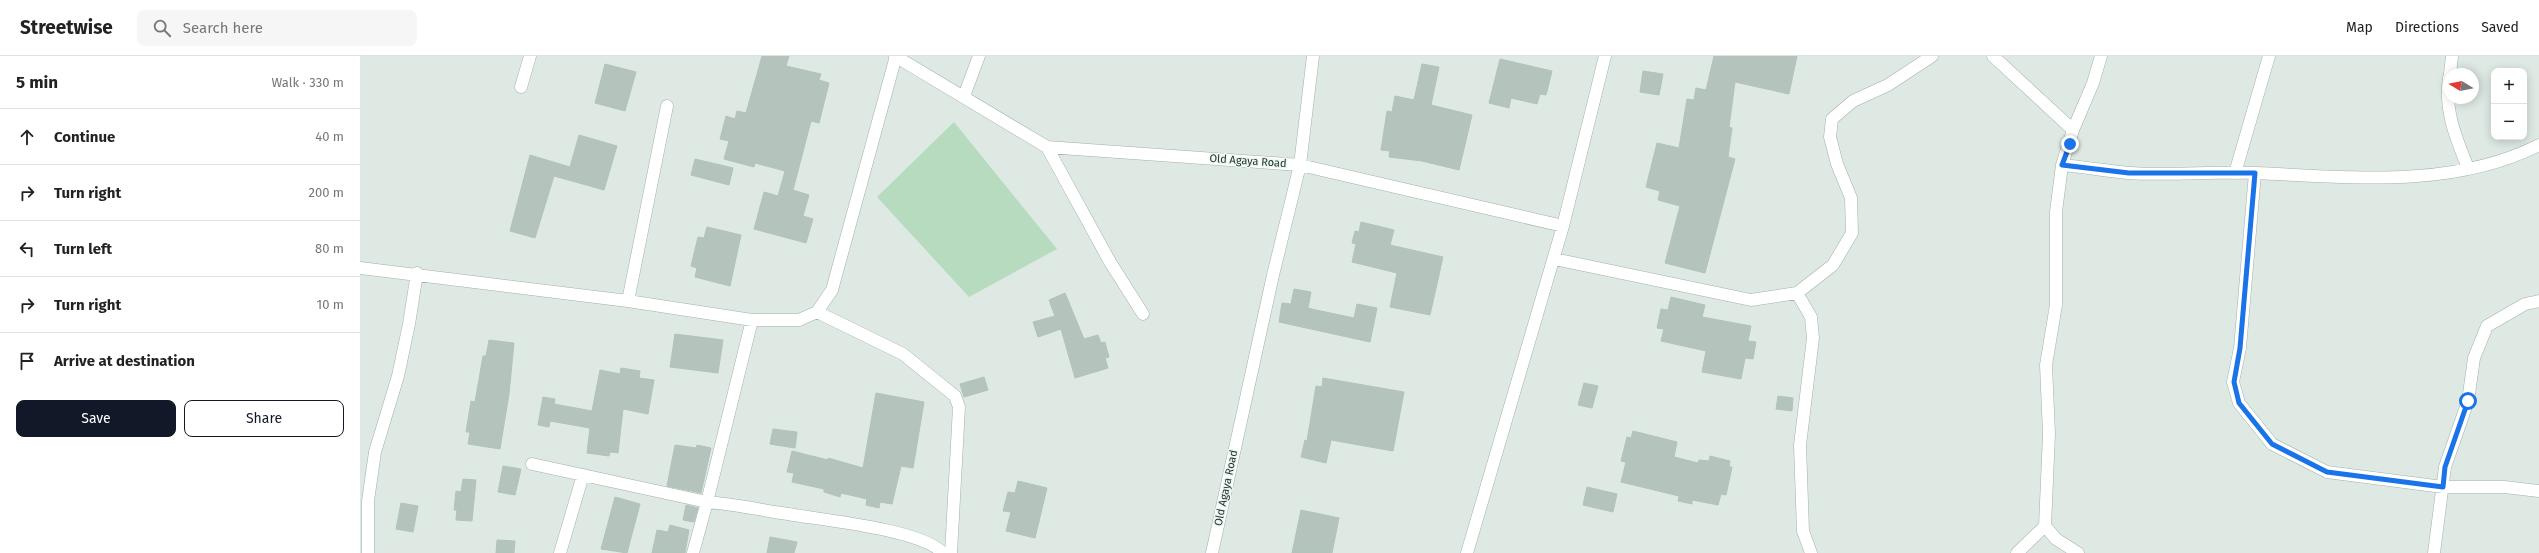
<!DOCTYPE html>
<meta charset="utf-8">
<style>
body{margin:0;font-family:"Fira Sans",sans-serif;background:#f6f6f6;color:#222}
.controls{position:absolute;right:12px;top:12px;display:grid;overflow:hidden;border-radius:8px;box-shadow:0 2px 10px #0003}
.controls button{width:36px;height:36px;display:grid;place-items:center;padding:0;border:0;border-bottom:1px solid #e0e0e0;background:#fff;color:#222;font:20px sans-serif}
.compass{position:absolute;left:2083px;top:12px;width:36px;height:36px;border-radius:50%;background:#fff;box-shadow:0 2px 10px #0003;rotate:280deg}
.stop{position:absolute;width:12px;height:12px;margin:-9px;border:3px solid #1a73e8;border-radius:50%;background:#fff}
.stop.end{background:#1a73e8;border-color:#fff;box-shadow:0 1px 4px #0008}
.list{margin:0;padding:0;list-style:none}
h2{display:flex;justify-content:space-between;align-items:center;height:52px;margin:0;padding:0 16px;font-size:17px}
h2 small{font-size:13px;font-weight:400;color:#767676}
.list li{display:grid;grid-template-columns:26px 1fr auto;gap:12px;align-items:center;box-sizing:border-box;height:56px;padding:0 16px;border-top:1px solid #e0e0e0}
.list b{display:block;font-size:15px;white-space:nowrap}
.list em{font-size:13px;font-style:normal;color:#767676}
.actions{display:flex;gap:8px;padding:12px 16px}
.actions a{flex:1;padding:9px 0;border:1px solid #111827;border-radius:8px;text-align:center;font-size:14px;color:#111827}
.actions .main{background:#111827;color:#fff}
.icon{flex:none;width:22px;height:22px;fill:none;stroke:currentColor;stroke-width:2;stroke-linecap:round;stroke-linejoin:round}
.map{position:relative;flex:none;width:2179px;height:497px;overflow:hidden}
header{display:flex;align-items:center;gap:24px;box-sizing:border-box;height:56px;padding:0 20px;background:#fff;border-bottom:1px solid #e0e0e0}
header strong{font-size:19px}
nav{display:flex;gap:22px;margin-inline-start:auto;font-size:14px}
.search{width:280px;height:36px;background:#f6f6f6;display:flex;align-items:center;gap:10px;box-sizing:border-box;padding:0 14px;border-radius:8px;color:#767676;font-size:15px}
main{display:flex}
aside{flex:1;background:#fff}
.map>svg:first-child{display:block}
.green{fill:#b7dbbf}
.building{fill:#b4c4bd;stroke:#b1c3ba}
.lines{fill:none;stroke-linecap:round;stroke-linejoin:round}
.minor-casing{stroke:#a1b1ab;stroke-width:13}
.minor{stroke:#fff;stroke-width:12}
.route{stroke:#1a73e8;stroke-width:5}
.labels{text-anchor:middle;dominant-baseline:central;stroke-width:3;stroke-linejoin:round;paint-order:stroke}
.street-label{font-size:11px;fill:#203931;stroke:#eef6f2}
</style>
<header>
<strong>Streetwise</strong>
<div class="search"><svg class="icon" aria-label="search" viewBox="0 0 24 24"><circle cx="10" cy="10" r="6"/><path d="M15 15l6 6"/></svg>Search here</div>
<nav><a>Map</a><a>Directions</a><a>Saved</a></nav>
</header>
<main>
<aside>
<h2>5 min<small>Walk · 330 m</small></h2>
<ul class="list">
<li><svg class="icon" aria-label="ahead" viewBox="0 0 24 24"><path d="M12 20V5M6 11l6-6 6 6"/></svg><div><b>Continue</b></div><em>40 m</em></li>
<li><svg class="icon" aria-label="right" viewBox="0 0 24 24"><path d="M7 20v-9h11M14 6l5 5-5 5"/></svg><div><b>Turn right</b></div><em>200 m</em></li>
<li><svg class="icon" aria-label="left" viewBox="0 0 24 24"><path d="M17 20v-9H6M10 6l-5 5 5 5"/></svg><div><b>Turn left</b></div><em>80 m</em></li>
<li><svg class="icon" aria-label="right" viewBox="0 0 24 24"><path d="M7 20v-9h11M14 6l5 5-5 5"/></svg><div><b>Turn right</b></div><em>10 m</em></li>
<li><svg class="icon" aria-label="arrive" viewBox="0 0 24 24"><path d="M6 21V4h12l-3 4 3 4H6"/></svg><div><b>Arrive at destination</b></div></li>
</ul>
<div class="actions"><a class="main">Save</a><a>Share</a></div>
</aside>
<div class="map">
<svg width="2179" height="497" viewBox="0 0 2179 497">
<rect width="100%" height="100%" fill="#dee9e4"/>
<path class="green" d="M 594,66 L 697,193 L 609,241 L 517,141 Z"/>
<path class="building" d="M 402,0 L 429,0 L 426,10 L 461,18 L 459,24 L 469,27 L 459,67 L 451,65 L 433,134 L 449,139 L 443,160 L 453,163 L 446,187 L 394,173 L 404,136 L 418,140 L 425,115 L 395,107 L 394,111 L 364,103 L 369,85 L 360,83 L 366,60 L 375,63 L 377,55 L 386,57 Z
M 1354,0 L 1437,0 L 1429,38 L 1375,26 L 1369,71 L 1372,72 L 1368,101 L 1375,103 L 1345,217 L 1305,207 L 1320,150 L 1298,144 L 1300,135 L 1286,131 L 1297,87 L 1319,92 L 1327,43 L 1334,44 L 1336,32 L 1346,34 Z
M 1140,3 L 1192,15 L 1186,39 L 1180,38 L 1177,48 L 1151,42 L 1149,52 L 1129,47 Z
M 245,8 L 276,16 L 265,55 L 235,47 Z
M 1062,8 L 1079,11 L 1071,49 L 1112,59 L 1099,114 L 1062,105 L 1029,101 L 1030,95 L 1021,94 L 1027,55 L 1032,56 L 1035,40 L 1054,44 Z
M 1283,15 L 1303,18 L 1299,39 L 1280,36 Z
M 219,79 L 257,90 L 244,134 L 194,120 L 175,182 L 150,175 L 170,99 L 210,111 Z
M 335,103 L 373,112 L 369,129 L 331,119 Z
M 1001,166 L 1034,174 L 1030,189 L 1083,201 L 1070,259 L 1030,251 L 1037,217 L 992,206 L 996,188 L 992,187 L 995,175 L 999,176 Z
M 347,171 L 381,179 L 370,230 L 335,221 L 337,212 L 331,210 L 338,181 L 344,182 Z
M 934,233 L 951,236 L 948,252 L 956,254 L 994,262 L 997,248 L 1017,252 L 1010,286 L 919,266 L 922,247 L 931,248 Z
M 705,237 L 724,283 L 738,279 L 741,287 L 745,286 L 749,301 L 745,302 L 748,312 L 715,322 L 701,273 L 678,281 L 673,266 L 695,260 L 689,244 Z
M 1311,241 L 1345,249 L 1342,261 L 1391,270 L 1388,285 L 1396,286 L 1393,303 L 1385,302 L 1381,323 L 1342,316 L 1346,295 L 1301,285 L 1304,273 L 1297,272 L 1301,253 L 1308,254 Z
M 315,278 L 363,284 L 358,317 L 310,311 Z
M 129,284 L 154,287 L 149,338 L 140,393 L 108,388 L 110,376 L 106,376 L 111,345 L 115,346 L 123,300 L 126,300 Z
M 261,312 L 280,315 L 279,322 L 294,324 L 288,358 L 263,353 L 258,397 L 250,396 L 249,400 L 227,397 L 230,372 L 190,365 L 189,371 L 178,369 L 183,341 L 195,343 L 194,348 L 232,355 L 240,314 L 260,318 Z
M 624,321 L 628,334 L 604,341 L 600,328 Z
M 963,322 L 1044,336 L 1033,395 L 971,384 L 966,407 L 941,401 L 945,384 L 947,385 L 956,330 L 962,331 Z
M 1224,327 L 1238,330 L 1232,352 L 1218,349 Z
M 516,337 L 564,346 L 553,412 L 541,410 L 532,448 L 520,446 L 519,452 L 506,449 L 507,443 L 481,437 L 480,441 L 464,436 L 464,433 L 432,426 L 434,417 L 427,416 L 432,395 L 468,404 L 468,402 L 503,412 Z
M 1418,340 L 1433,342 L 1432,355 L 1416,353 Z
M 413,373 L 437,376 L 435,392 L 410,388 Z
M 1273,375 L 1317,386 L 1314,401 L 1338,407 L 1339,404 L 1349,405 L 1350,400 L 1370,405 L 1369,411 L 1372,411 L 1366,439 L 1361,438 L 1358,449 L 1332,444 L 1332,448 L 1318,445 L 1319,440 L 1261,426 L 1266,406 L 1261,405 L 1267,381 L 1271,382 Z
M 315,389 L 336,392 L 337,389 L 351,392 L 341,437 L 307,430 Z
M 143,410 L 161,413 L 155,439 L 138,436 Z
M 103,423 L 116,424 L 112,465 L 96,464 L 97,454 L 94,454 L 96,435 L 101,436 Z
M 658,425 L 687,432 L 675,482 L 646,475 L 651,456 L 643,455 L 648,436 L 655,437 Z
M 1227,431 L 1257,438 L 1253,456 L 1223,449 Z
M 255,441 L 280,448 L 267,497 L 241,493 Z
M 41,447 L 58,450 L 53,476 L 36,473 Z
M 326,449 L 338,452 L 334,466 L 323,464 Z
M 941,454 L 979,462 L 972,497 L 932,497 Z
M 310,469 L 329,474 L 325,497 L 292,497 L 297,474 L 308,476 Z
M 410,481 L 437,486 L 434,497 L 407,497 Z
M 137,484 L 155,485 L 154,497 L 136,497 Z"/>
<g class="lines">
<defs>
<path id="minor" d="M 535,0 L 687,91 L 940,109 L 1203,170
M 1633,0 L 1713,74
M 2090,18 L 2092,0
M 2089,22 C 2084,54 2096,82 2108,112
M 161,31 L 170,0
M 604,40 L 619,0
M 687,91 L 750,206 L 783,258
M 1702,109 C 1724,111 1747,115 1769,117 C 1811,120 1854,115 1896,117 C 1989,121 2092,133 2179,89
M 1875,117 L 1909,0
M 1895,117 L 1880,292 L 1873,326 L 1879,347 L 1912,388 L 1967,416 L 2083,431 L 2144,431 L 2179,435
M 1194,203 L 1391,244 L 1437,237 L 1473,209 L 1492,177 L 1491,142 L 1477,108 L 1470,81 L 1472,63 L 1493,45 L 1528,29 L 1572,0
M 0,212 L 268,245 L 392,264 L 439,264 L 457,256 L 472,234 L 536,0
M 1437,237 L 1451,261 L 1453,282 L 1440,389 L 1443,475 L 1451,497
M 268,245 L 307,50
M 457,256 L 543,298 L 595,340 L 599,351 L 591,497
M 392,264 L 347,446 C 374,448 400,454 428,458 C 462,464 560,473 583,497
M 172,408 L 347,446 L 333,497
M 8,497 L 8,445 L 15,396 L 38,320 L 49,268 L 57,217
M 200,497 L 223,419
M 852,497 L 913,219 L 940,109 L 953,0
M 1107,497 L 1203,170 L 1245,0
M 1657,497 L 1685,470
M 1718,497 L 1696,483 L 1685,470 L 1689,378 L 1686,309 L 1696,249 L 1696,156 L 1702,109 L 1713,74 L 1733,27 L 1741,0
M 2074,497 L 2085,411 L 2108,345 L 2114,302 L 2127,270 L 2165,248 L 2179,245"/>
</defs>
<use href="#minor" class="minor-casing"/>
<use href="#minor" class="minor"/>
</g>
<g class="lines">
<path class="route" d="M 1710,88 L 1702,109 L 1769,117 L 1895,117 L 1880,292 L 1874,326 L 1879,347 L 1912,388 L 1967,416 L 2083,431 L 2085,411 L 2108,345"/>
</g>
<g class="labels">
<g class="street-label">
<text transform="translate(888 105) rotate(4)">Old Agaya Road</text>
<text transform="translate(866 432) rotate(-78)">Old Agaya Road</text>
</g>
</g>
</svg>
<div class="controls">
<button>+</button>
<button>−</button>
</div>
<svg class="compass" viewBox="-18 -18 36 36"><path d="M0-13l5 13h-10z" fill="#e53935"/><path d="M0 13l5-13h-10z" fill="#767676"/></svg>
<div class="stop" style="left:2108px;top:345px"></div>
<div class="stop end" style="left:1710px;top:88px"></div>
</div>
</main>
